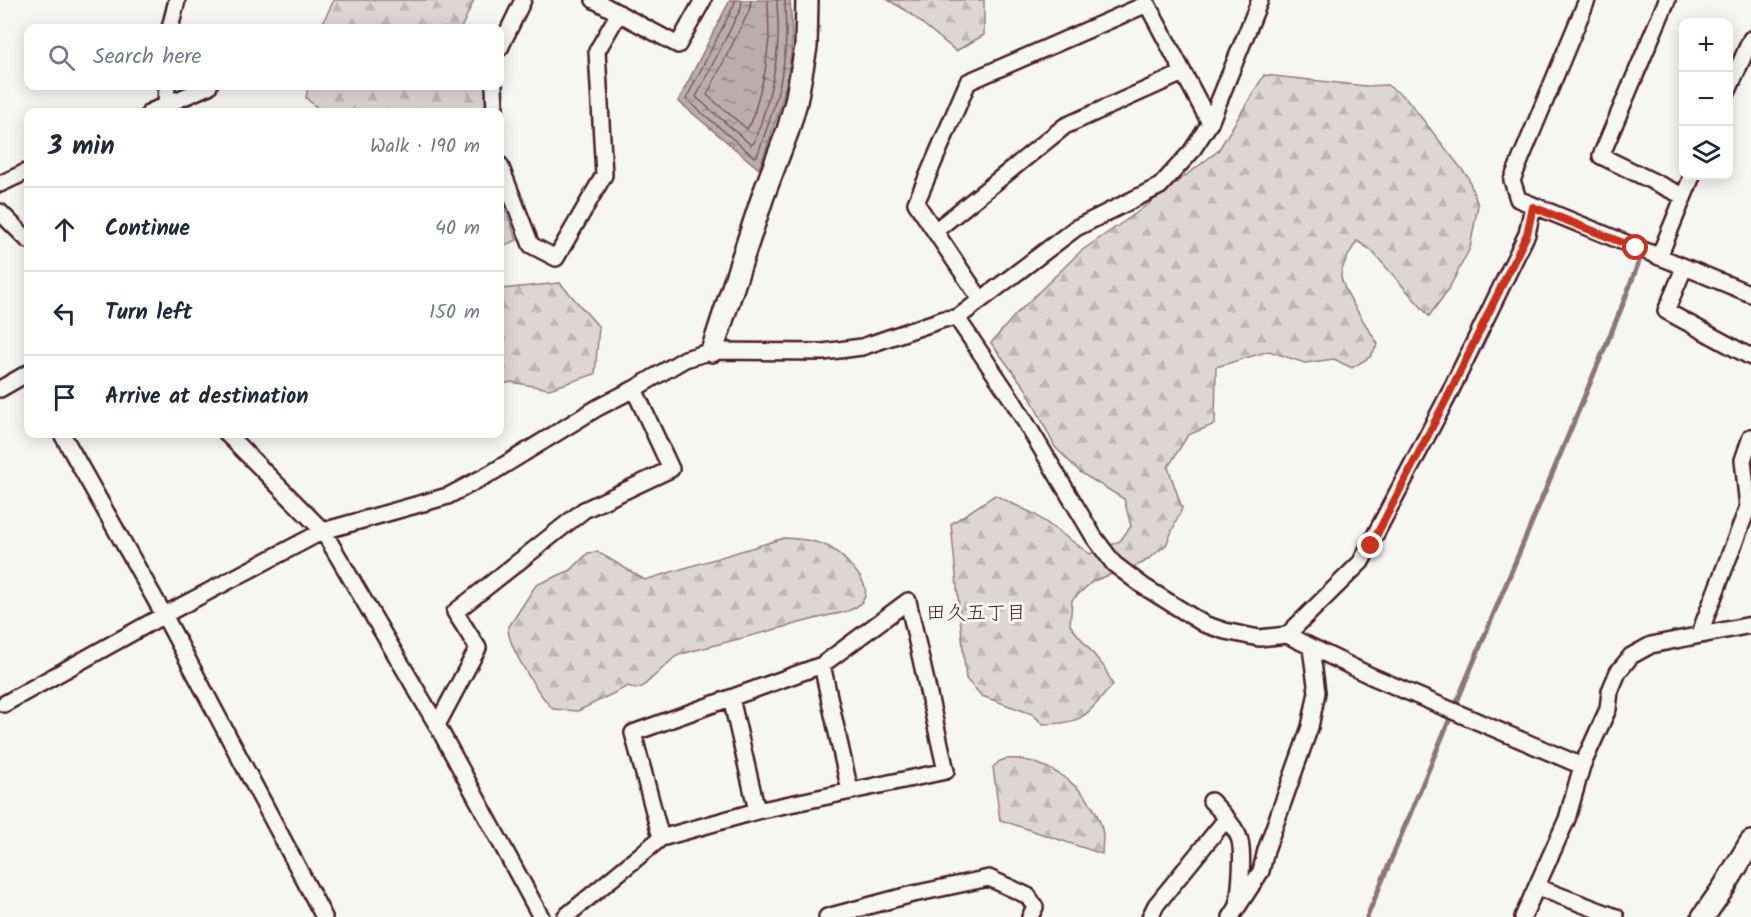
<!DOCTYPE html>
<meta charset="utf-8">
<style>
body{margin:0;font-family:Kalam,"Klee One",sans-serif;background:#f6f6f7;color:#1f2937}
.controls{position:absolute;right:18px;top:18px;display:grid;overflow:hidden;border-radius:12px;box-shadow:0 3px 15px #0003}
.controls button{width:54px;height:54px;display:grid;place-items:center;padding:0;border:0;border-bottom:2px solid #e0e1e3;background:#fff;color:#1f2937;font:30px sans-serif}
.stop{position:absolute;width:18px;height:18px;margin:-14px;border:4px solid #c8321e;border-radius:50%;background:#fff}
.stop.end{background:#c8321e;border-color:#fff;box-shadow:0 2px 6px #0008}
.list{margin:0;padding:0;list-style:none}
h2{display:flex;justify-content:space-between;align-items:center;height:78px;margin:0;padding:0 24px;font-size:26px}
h2 small{font-size:20px;font-weight:400;color:#747a83}
.list li{display:grid;grid-template-columns:39px 1fr auto;gap:18px;align-items:center;box-sizing:border-box;height:84px;padding:0 24px;border-top:2px solid #e0e1e3}
.list b{display:block;font-size:22px;white-space:nowrap}
.list em{font-size:20px;font-style:normal;color:#747a83}
.icon{flex:none;width:33px;height:33px;fill:none;stroke:currentColor;stroke-width:2;stroke-linecap:round;stroke-linejoin:round}
.map{position:relative;flex:none;width:1751px;height:917px;overflow:hidden}
.search{position:absolute;background:#fff;box-shadow:0 3px 15px #0003;left:24px;top:24px;width:480px;height:66px;display:flex;align-items:center;gap:15px;box-sizing:border-box;padding:0 21px;border-radius:12px;color:#747a83;font-size:22px}
.panel{position:absolute;background:#fff;box-shadow:0 3px 15px #0003;left:24px;top:108px;width:480px;height:330px;border-radius:12px}
.map>svg:first-child{display:block}
.forest{fill:url(#forest-firs);stroke:#947a80;stroke-width:1.5}
.water{fill:url(#water-ripples);stroke:#8e747a;stroke-width:1.5}
.lines{fill:none;stroke-linecap:round;stroke-linejoin:round}
.shore{stroke:#77585f;stroke-width:1.5}
.stream{stroke:#8e747a;stroke-width:5}
.street-casing{stroke:#4a1f2b;stroke-width:20}
.secondary-casing{stroke:#4a1f2b;stroke-width:26}
.street{stroke:#f6f6f2;stroke-width:15}
.secondary{stroke:#f6f6f2;stroke-width:21}
.route{stroke:#c8321e;stroke-width:8}
.labels{text-anchor:middle;dominant-baseline:central;stroke-width:6;stroke-linejoin:round;paint-order:stroke}
.neighbourhood-label{font-size:20px;fill:#4a1f2b;stroke:#f6f6f2}
</style>
<div class="map">
<svg width="1751" height="917" viewBox="0 0 1751 917">
<defs>
<pattern id="forest-firs" width="22" height="20" patternUnits="userSpaceOnUse" patternTransform="scale(1.5)"><rect width="22" height="20" fill="#ddd6d5"/><path d="M5 1l3.5 6h-7zM16 11l3.5 6h-7z" fill="#bfb7b7"/></pattern>
<pattern id="water-ripples" width="26" height="14" patternUnits="userSpaceOnUse" patternTransform="scale(1.5)"><rect width="26" height="14" fill="#bbadae"/><path d="M2 4q2-2 4 0t4 0M15 11q2-2 4 0t4 0" fill="none" stroke="#9a8c8e"/></pattern>
</defs>
<rect width="100%" height="100%" fill="#f6f6f2"/>
<filter id="ink" filterUnits="userSpaceOnUse"><feTurbulence type="fractalNoise" baseFrequency=".0167" numOctaves="2"/><feDisplacementMap in="SourceGraphic" scale="12" xChannelSelector="R" yChannelSelector="G"/><feConvolveMatrix kernelMatrix="1 2 1 2 8 2 1 2 1" color-interpolation-filters="sRGB"/></filter>
<g filter="url(#ink)">
<path class="forest" d="M 334,0 L 474,0 L 461,28 L 320,28 Z
M 888,0 L 984,0 L 984,35 L 956,51 L 907,11 Z
M 1264,75 L 1366,86 L 1387,85 L 1406,98 L 1468,177 L 1478,205 L 1470,248 L 1448,290 L 1429,316 L 1371,250 L 1357,241 C 1352,248 1341,267 1341,276 C 1341,289 1370,331 1378,344 L 1370,357 L 1352,368 L 1334,359 L 1305,363 L 1269,351 L 1216,367 L 1215,424 L 1188,435 L 1168,467 L 1182,508 L 1166,545 L 1143,563 L 1093,581 L 1072,600 L 1070,625 L 1104,667 L 1113,685 C 1086,714 1086,724 1043,724 L 1032,714 L 982,696 L 966,679 L 951,524 L 995,495 L 1034,514 L 1090,554 L 1120,541 L 1131,526 L 1124,499 L 1081,473 L 1055,447 L 1026,389 L 991,343 L 1015,315 L 1081,251 L 1135,214 L 1218,151 Z
M 308,86 L 493,86 L 492,112 L 322,112 L 306,98 Z
M 500,196 L 517,240 L 500,247 Z
M 560,283 L 599,327 L 595,374 L 549,389 L 511,382 L 500,385 L 500,287 L 501,289 Z
M 784,538 C 800,539 815,540 829,547 C 838,552 844,558 850,565 C 878,593 866,610 830,615 L 681,654 L 675,657 L 642,687 L 636,689 L 628,686 L 578,711 L 553,709 C 539,695 508,647 508,628 L 536,585 L 571,570 L 588,553 L 598,552 L 645,580 Z
M 1006,759 C 1047,756 1098,793 1103,835 C 1103,842 1102,848 1102,854 L 1000,820 L 993,767 L 1000,761 Z"/>
<path class="water" d="M 730,0 L 790,0 C 791,12 792,25 792,38 C 791,83 774,127 759,169 L 678,101 Z"/>
<g class="lines">
<path class="shore" d="M 735,0 L 734,5 L 686,99 L 754,157 L 757,156 C 771,118 785,78 786,37 C 786,25 785,12 785,0
M 742,0 L 741,8 L 696,97 L 751,145 L 754,143 C 766,110 777,73 778,38 C 779,25 777,13 777,0
M 751,0 L 749,11 L 707,95 L 747,129 L 752,121 L 765,72 L 769,38 L 768,0"/>
<path class="stream" d="M 1367,917 L 1621,309 L 1641,256"/>
<defs>
<path id="street" d="M 594,0 L 678,45 L 703,0
M 1587,0 L 1512,180 L 1518,199 L 1751,294
M 1667,0 L 1601,156 L 1683,196
M 170,28 L 177,0
M 500,48 L 523,0
M 494,86 L 495,112
M 1728,91 L 1751,39
M 166,105 L 167,86
M 150,112 L 209,86
M 500,165 L 531,245 L 556,258 L 604,175 L 597,51 L 619,13
M 0,184 L 28,171
M 0,212 L 28,240
M 935,231 L 1065,126 L 1183,73
M 1659,257 L 1692,176
M 1684,268 L 1666,311 L 1751,357
M 981,300 L 916,203 L 968,82 L 1147,4 L 1210,123
M 957,318 L 1013,401 L 1094,537 L 1114,564 L 1143,586 L 1204,624 L 1225,631 L 1259,638 L 1287,635 L 1371,676 L 1582,766
M 0,389 L 28,373
M 62,434 L 164,615 L 324,917
M 227,434 L 323,531 L 437,725 L 541,917
M 908,601 L 946,771 L 757,811 L 661,838 L 633,733 L 822,665 Z
M 1287,635 L 1361,562 L 1448,396 L 1527,234 L 1533,206
M 1699,635 L 1748,507 L 1743,460 L 1751,437
M 822,665 L 850,791
M 731,698 L 757,811
M 4,704 L 164,615 L 323,531 L 448,496 L 493,472 L 597,408 L 634,389 L 685,359 L 712,351 L 823,352 L 862,347 L 944,319 L 957,318 L 1076,228 L 1160,186 L 1191,152 L 1210,123 L 1260,0
M 437,725 L 478,648 L 455,612 L 584,510 L 671,469 L 634,389
M 1211,801 C 1221,811 1231,822 1238,835 C 1245,849 1240,888 1238,905
M 1537,887 L 1616,917
M 565,917 L 661,838
M 827,917 L 909,895 L 989,878 L 1028,896 L 1035,907 L 1030,917
M 1150,917 L 1156,905 L 1227,818
M 1231,917 L 1261,871 L 1266,850 L 1310,727 L 1317,692 L 1311,648
M 1523,917 L 1567,819 L 1582,766 L 1608,709 L 1610,691 L 1618,672 L 1631,656 L 1651,645 L 1751,625"/>
<path id="secondary" d="M 712,351 L 763,196 L 788,130 L 796,102 L 806,47 L 807,0
M 1703,917 L 1724,887 L 1751,842"/>
</defs>
<use href="#street" class="street-casing"/>
<use href="#secondary" class="secondary-casing"/>
<use href="#street" class="street"/>
<use href="#secondary" class="secondary"/>
</g>
</g>
<g class="lines" filter="url(#ink)">
<path class="route" d="M 1371,546 L 1448,396 L 1527,234 L 1533,207 L 1636,248"/>
</g>
<g class="labels">
<g class="neighbourhood-label">
<text x="976" y="614">田久五丁目</text>
</g>
</g>
</svg>
<div class="controls">
<button>+</button>
<button>−</button>
<button><svg class="icon" aria-label="layers" viewBox="0 0 24 24"><path d="M12 4l9 5-9 5-9-5zM3 14l9 5 9-5"/></svg></button>
</div>
<div class="stop" style="left:1636px;top:248px"></div>
<div class="stop end" style="left:1371px;top:546px"></div>
<div class="search"><svg class="icon" aria-label="search" viewBox="0 0 24 24"><circle cx="10" cy="10" r="6"/><path d="M15 15l6 6"/></svg>Search here</div>
<section class="panel">
<h2>3 min<small>Walk · 190 m</small></h2>
<ul class="list">
<li><svg class="icon" aria-label="ahead" viewBox="0 0 24 24"><path d="M12 20V5M6 11l6-6 6 6"/></svg><div><b>Continue</b></div><em>40 m</em></li>
<li><svg class="icon" aria-label="left" viewBox="0 0 24 24"><path d="M17 20v-9H6M10 6l-5 5 5 5"/></svg><div><b>Turn left</b></div><em>150 m</em></li>
<li><svg class="icon" aria-label="arrive" viewBox="0 0 24 24"><path d="M6 21V4h12l-3 4 3 4H6"/></svg><div><b>Arrive at destination</b></div></li>
</ul>
</section>
</div>
